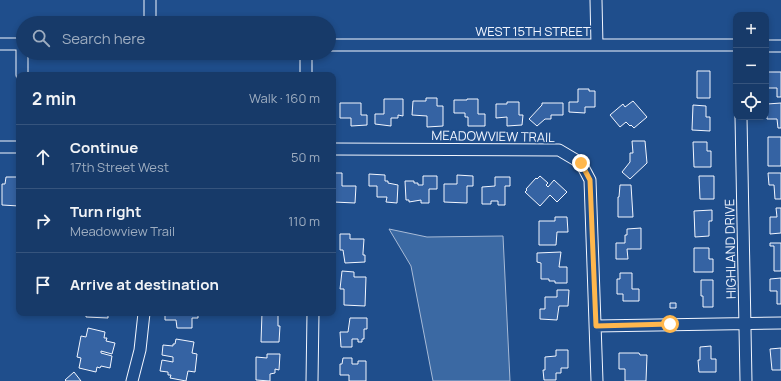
<!DOCTYPE html>
<meta charset="utf-8">
<style>
body{margin:0;font-family:Manrope,sans-serif;background:#244571;color:#f1f3f6}
.controls{position:absolute;right:12px;top:12px;display:grid;overflow:hidden;border-radius:8px;box-shadow:0 2px 6px #0003}
.controls button{width:36px;height:36px;display:grid;place-items:center;padding:0;border:0;border-bottom:1px solid #36547d;background:#173a69;color:#f1f3f6;font:20px sans-serif}
.stop{position:absolute;width:12px;height:12px;margin:-9px;border:3px solid #ffb74d;border-radius:50%;background:#fff}
.stop.end{background:#ffb74d;border-color:#fff;box-shadow:0 1px 4px #0008}
.list{margin:0;padding:0;list-style:none}
h2{display:flex;justify-content:space-between;align-items:center;height:52px;margin:0;padding:0 16px;font-size:17px}
h2 small{font-size:13px;font-weight:400;color:#9eadc0}
.list li{display:grid;grid-template-columns:26px 1fr auto;gap:12px;align-items:center;box-sizing:border-box;height:64px;padding:0 16px;border-top:1px solid #36547d}
.list b{display:block;font-size:15px;white-space:nowrap}
.list p{margin:0;font-size:13px;white-space:nowrap;color:#9eadc0}
.list em{font-size:13px;font-style:normal;color:#9eadc0}
.icon{flex:none;width:22px;height:22px;fill:none;stroke:currentColor;stroke-width:2;stroke-linecap:round;stroke-linejoin:round}
.map{position:relative;flex:none;width:781px;height:381px;overflow:hidden}
.search{position:absolute;background:#173a69;box-shadow:0 2px 6px #0003;left:16px;top:16px;width:320px;height:44px;display:flex;align-items:center;gap:10px;box-sizing:border-box;padding:0 14px;border-radius:22px;color:#9eadc0;font-size:15px}
.panel{position:absolute;background:#173a69;box-shadow:0 2px 6px #0003;left:16px;top:72px;width:320px;height:244px;border-radius:8px}
.map>svg:first-child{display:block}
.water{fill:#3b69a3;stroke:#a8bbd7}
.building{fill:#3563a3;stroke:#f2f6ff}
.lines{fill:none;stroke-linecap:round;stroke-linejoin:round}
.minor-casing{stroke:#f2f6ff;stroke-width:13}
.minor{stroke:#1f4e8c;stroke-width:11}
.route{stroke:#ffb74d;stroke-width:5}
.labels{text-anchor:middle;dominant-baseline:central;stroke-width:3;stroke-linejoin:round;paint-order:stroke}
.street-label{font-size:13px;fill:#f2f6ff;stroke:#1f4e8c}
</style>
<div class="map">
<svg width="781" height="381" viewBox="0 0 781 381">
<rect width="100%" height="100%" fill="#1f4e8c"/>
<path class="water" d="M 389,229 L 427,237 L 503,236 L 510,381 L 433,381 L 411,266 Z"/>
<path class="building" d="M 697,71 L 710,71 L 710,98 L 697,98 Z
M 766,72 L 781,72 L 781,97 L 777,97 L 777,88 L 766,88 Z
M 578,89 L 589,89 L 589,91 L 595,91 L 595,107 L 585,107 L 585,113 L 569,112 L 569,102 L 578,102 Z
M 426,98 L 437,98 L 437,106 L 443,106 L 443,126 L 427,127 L 427,116 L 412,115 L 413,101 L 426,101 Z
M 384,99 L 403,99 L 403,116 L 398,115 L 398,118 L 391,118 L 391,126 L 375,124 L 375,114 L 384,114 Z
M 467,99 L 478,99 L 478,114 L 485,114 L 485,126 L 468,126 L 468,117 L 465,117 L 465,113 L 454,113 L 454,100 L 467,100 Z
M 633,101 L 647,117 L 634,128 L 631,125 L 630,126 L 626,122 L 620,127 L 610,115 L 623,104 L 625,107 Z
M 507,102 L 519,102 L 519,115 L 523,115 L 522,125 L 507,126 L 507,117 L 496,118 L 496,104 L 507,104 Z
M 340,103 L 361,103 L 361,115 L 367,115 L 367,125 L 351,126 L 351,118 L 340,118 Z
M 542,103 L 563,103 L 563,115 L 551,115 L 551,119 L 545,119 L 537,126 L 529,119 L 542,105 Z
M 781,103 L 781,128 L 778,128 L 777,119 L 767,119 L 767,104 Z
M 693,105 L 706,106 L 706,117 L 710,117 L 710,131 L 692,130 Z
M 768,137 L 781,137 L 781,166 L 768,166 Z
M 632,141 L 645,141 L 647,163 L 630,179 L 622,172 L 630,162 L 630,153 L 633,153 Z
M 693,142 L 707,142 L 707,151 L 711,151 L 711,167 L 694,167 Z
M 333,173 L 342,173 L 342,186 L 356,186 L 355,203 L 334,202 Z
M 768,173 L 781,173 L 781,199 L 775,199 L 774,185 L 769,185 Z
M 369,174 L 385,175 L 385,181 L 388,181 L 388,183 L 398,185 L 397,203 L 386,202 L 387,197 L 377,197 L 377,186 L 369,186 Z
M 457,175 L 473,176 L 473,186 L 467,186 L 467,203 L 444,202 L 444,184 L 457,184 Z
M 423,176 L 437,176 L 437,189 L 429,189 L 429,203 L 421,203 L 421,200 L 409,202 L 409,200 L 406,200 L 405,181 L 414,181 L 414,183 L 418,183 L 418,185 L 423,185 Z
M 540,176 L 548,183 L 546,185 L 548,187 L 554,180 L 567,192 L 557,202 L 550,195 L 540,206 L 525,192 L 527,190 L 526,189 L 536,178 L 537,179 Z
M 699,176 L 714,176 L 714,199 L 700,199 Z
M 6,177 L 18,177 L 17,184 L 19,185 L 19,206 L 2,205 L 2,184 L 5,184 Z
M 495,177 L 510,177 L 510,186 L 505,186 L 505,205 L 498,205 L 498,201 L 491,201 L 491,204 L 482,204 L 482,187 L 495,186 Z
M 620,185 L 631,185 L 633,217 L 618,217 L 618,197 L 619,197 Z
M 776,208 L 781,208 L 781,233 L 770,234 L 770,217 L 777,217 Z
M 712,210 L 712,221 L 709,221 L 709,236 L 695,237 L 694,211 Z
M 555,217 L 567,217 L 568,232 L 557,232 L 556,245 L 539,245 L 539,221 L 555,221 Z
M 641,228 L 641,249 L 627,249 L 628,259 L 616,259 L 616,243 L 625,243 L 625,235 L 627,235 L 627,229 Z
M 340,234 L 350,234 L 350,239 L 364,239 L 363,253 L 363,255 L 365,255 L 365,262 L 345,263 L 343,250 L 340,250 Z
M 770,243 L 781,243 L 781,271 L 774,271 L 774,246 L 770,246 Z
M 694,248 L 709,248 L 709,259 L 713,259 L 713,272 L 694,272 Z
M 561,252 L 559,267 L 567,267 L 567,283 L 555,283 L 555,281 L 549,281 L 549,279 L 541,279 L 541,263 L 537,262 L 537,253 Z
M 342,271 L 354,272 L 354,277 L 366,277 L 365,306 L 344,305 L 344,289 L 340,289 Z
M 620,273 L 632,273 L 632,289 L 639,289 L 639,301 L 623,301 L 623,294 L 617,294 L 617,279 L 620,279 Z
M 781,278 L 781,304 L 777,304 L 777,291 L 770,291 L 770,279 Z
M 701,280 L 713,280 L 713,307 L 703,307 L 703,296 L 701,296 Z
M 557,290 L 569,290 L 568,306 L 559,306 L 557,320 L 540,319 L 540,309 L 545,309 L 545,297 L 557,297 Z
M 670,303 L 676,303 L 676,308 L 670,308 Z
M 86,313 L 111,313 L 111,314 L 108,314 L 108,318 L 86,317 Z
M 165,313 L 198,313 L 198,318 L 192,318 L 192,328 L 177,328 L 176,320 L 165,320 Z
M 262,313 L 278,313 L 278,326 L 280,326 L 279,342 L 261,342 Z
M 350,318 L 367,318 L 367,329 L 364,329 L 364,339 L 362,339 L 362,342 L 358,342 L 358,339 L 352,339 L 352,347 L 341,347 L 340,332 L 348,332 Z
M 88,328 L 105,332 L 104,338 L 107,338 L 106,341 L 115,343 L 112,354 L 101,351 L 101,353 L 112,356 L 110,368 L 101,366 L 100,368 L 97,367 L 96,372 L 79,368 L 81,358 L 77,357 L 81,336 L 86,337 Z
M 176,339 L 194,342 L 192,353 L 197,354 L 195,372 L 188,371 L 186,381 L 170,378 L 171,375 L 168,375 L 168,372 L 160,371 L 162,360 L 173,362 L 173,357 L 162,355 L 163,345 L 173,346 L 173,344 L 175,344 Z
M 711,346 L 711,359 L 716,359 L 716,372 L 699,372 L 698,360 L 700,360 L 700,347 Z
M 781,348 L 781,370 L 772,370 L 770,349 Z
M 556,350 L 568,350 L 568,368 L 561,368 L 561,373 L 556,373 L 556,380 L 544,380 L 543,370 L 545,370 L 545,357 L 556,356 Z
M 619,353 L 639,353 L 640,355 L 647,355 L 646,381 L 625,381 L 625,369 L 619,369 Z
M 267,354 L 280,354 L 279,370 L 275,369 L 275,373 L 270,374 L 270,381 L 256,380 L 256,357 L 267,358 Z
M 343,358 L 352,358 L 352,364 L 358,364 L 358,361 L 366,361 L 366,381 L 349,381 L 349,375 L 340,375 L 340,364 L 342,364 Z
M 74,372 L 81,381 L 66,381 L 65,380 Z"/>
<g class="lines">
<defs>
<path id="minor" d="M 150,0 L 150,23
M 596,0 L 597,45
M 0,44 L 23,44
M 329,45 L 736,45
M 766,46 L 781,46
M 22,75 L 22,44
M 306,75 L 306,53
M 741,117 L 746,381
M 0,147 L 19,147
M 333,149 L 559,150 L 581,163 L 590,180 L 597,381
M 596,326 L 781,323
M 132,381 L 140,350 L 144,313
M 312,381 L 313,313"/>
</defs>
<use href="#minor" class="minor-casing"/>
<use href="#minor" class="minor"/>
</g>
<g class="lines">
<path class="route" d="M 581,163 L 590,180 L 596,326 L 670,324"/>
</g>
<g class="labels">
<g class="street-label">
<text x="533" y="31">WEST 15TH STREET</text>
<text transform="translate(493 136) rotate(1)">MEADOWVIEW TRAIL</text>
<text transform="translate(730 249) rotate(-91)">HIGHLAND DRIVE</text>
</g>
</g>
</svg>
<div class="controls">
<button>+</button>
<button>−</button>
<button><svg class="icon" aria-label="locate" viewBox="0 0 24 24"><circle cx="12" cy="12" r="6"/><path d="M12 2v4M12 18v4M2 12h4M18 12h4"/></svg></button>
</div>
<div class="stop" style="left:670px;top:324px"></div>
<div class="stop end" style="left:581px;top:163px"></div>
<div class="search"><svg class="icon" aria-label="search" viewBox="0 0 24 24"><circle cx="10" cy="10" r="6"/><path d="M15 15l6 6"/></svg>Search here</div>
<section class="panel">
<h2>2 min<small>Walk · 160 m</small></h2>
<ul class="list">
<li><svg class="icon" aria-label="ahead" viewBox="0 0 24 24"><path d="M12 20V5M6 11l6-6 6 6"/></svg><div><b>Continue</b><p>17th Street West</p></div><em>50 m</em></li>
<li><svg class="icon" aria-label="right" viewBox="0 0 24 24"><path d="M7 20v-9h11M14 6l5 5-5 5"/></svg><div><b>Turn right</b><p>Meadowview Trail</p></div><em>110 m</em></li>
<li><svg class="icon" aria-label="arrive" viewBox="0 0 24 24"><path d="M6 21V4h12l-3 4 3 4H6"/></svg><div><b>Arrive at destination</b></div></li>
</ul>
</section>
</div>
